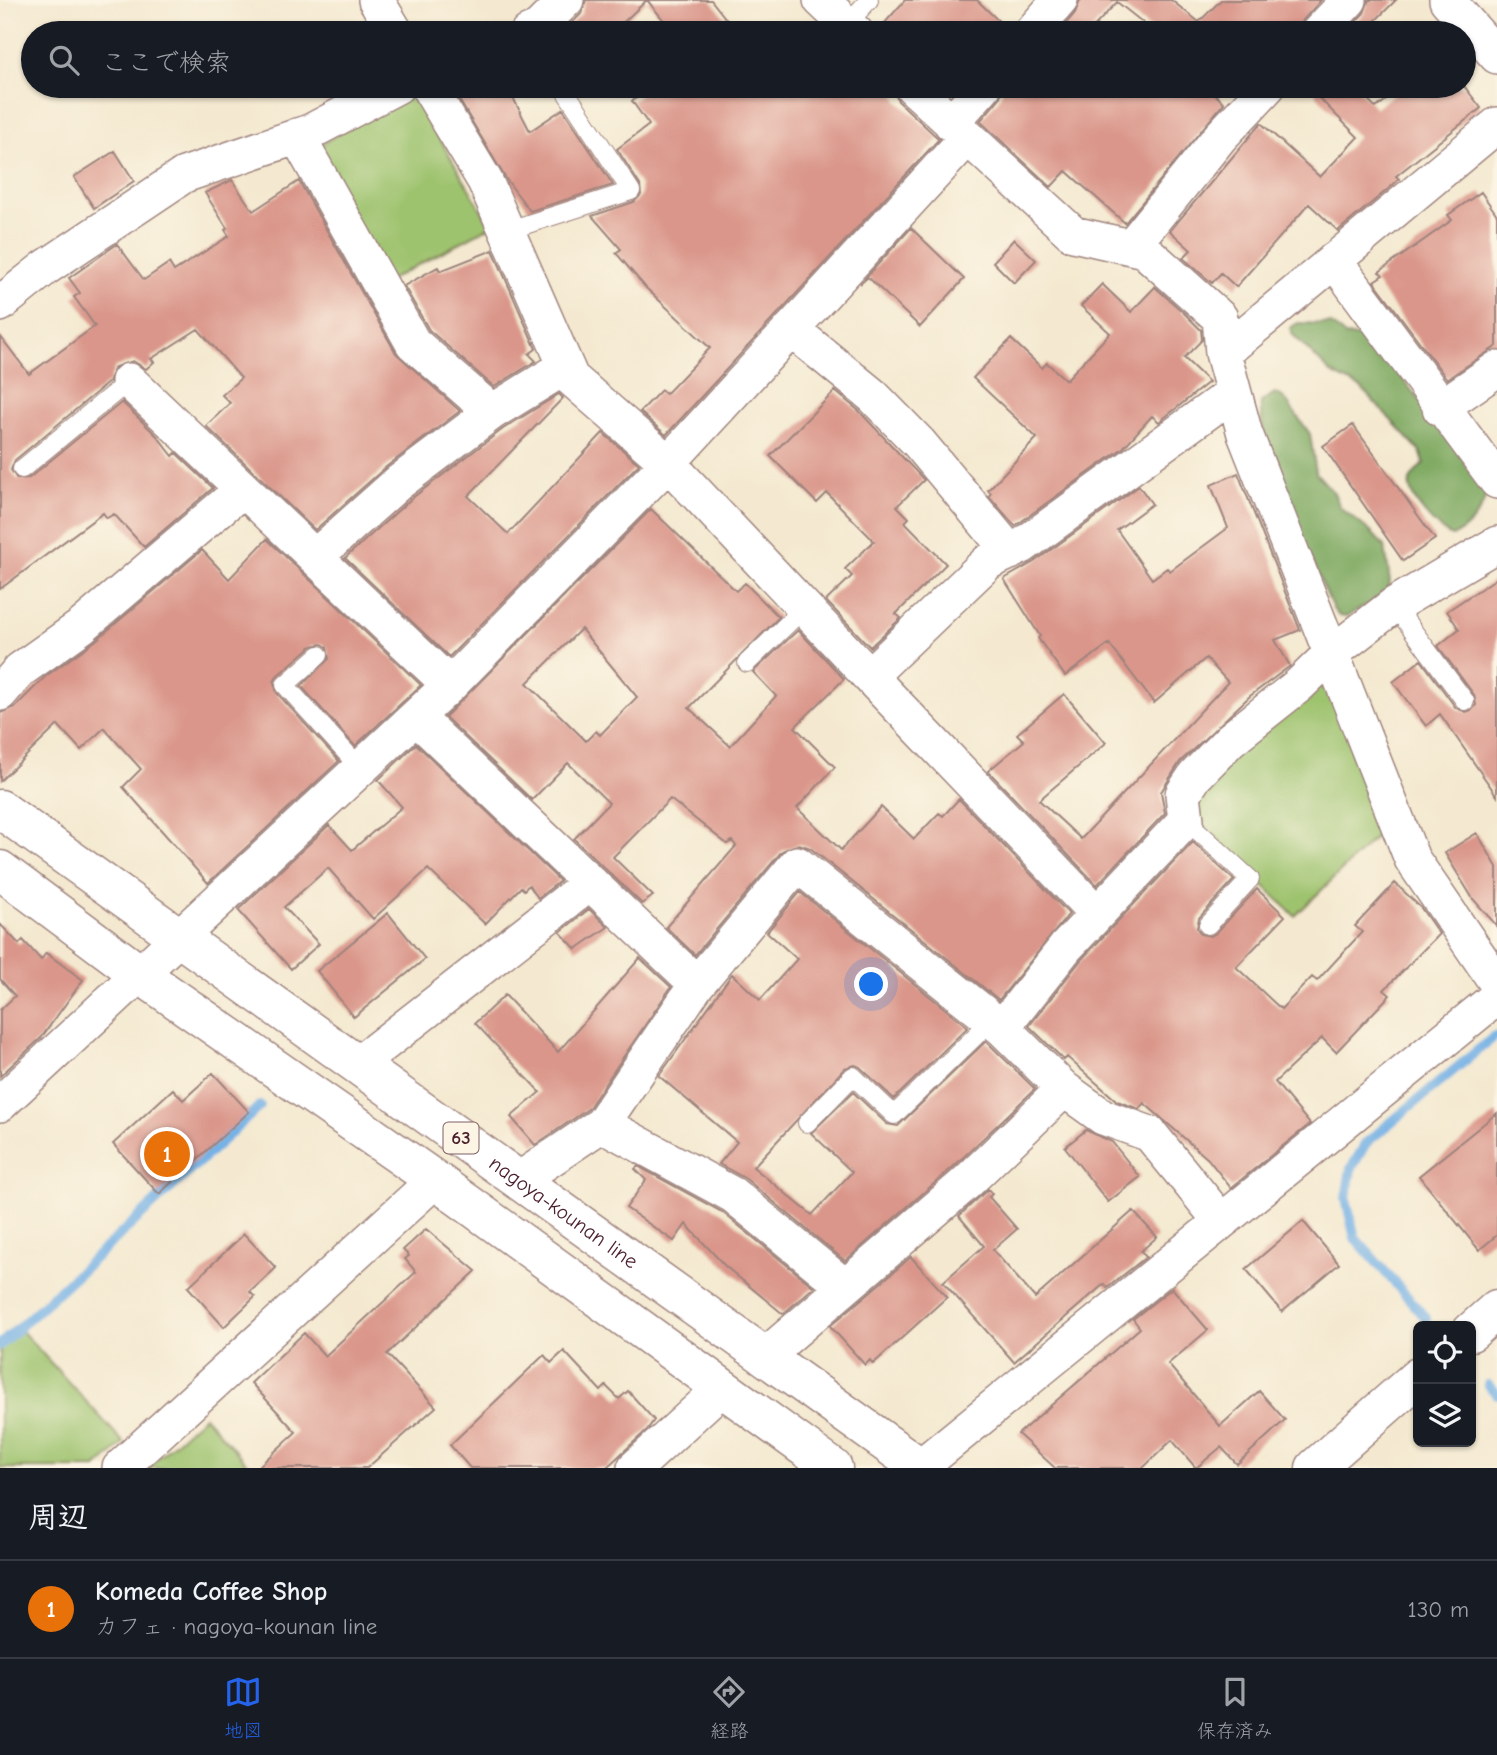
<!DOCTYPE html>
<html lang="ja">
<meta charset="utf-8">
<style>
body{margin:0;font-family:"Comic Neue","Klee One",sans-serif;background:#20242c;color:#f1f3f6}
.controls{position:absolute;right:21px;bottom:21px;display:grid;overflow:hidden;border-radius:10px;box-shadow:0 2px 5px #0004}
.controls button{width:63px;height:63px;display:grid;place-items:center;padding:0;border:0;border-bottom:2px solid #363941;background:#171b24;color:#f1f3f6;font:35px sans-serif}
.you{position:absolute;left:872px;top:985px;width:24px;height:24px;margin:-18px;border:5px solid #fff;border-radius:50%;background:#1a73e8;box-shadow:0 0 0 10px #1a73e833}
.badge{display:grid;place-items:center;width:46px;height:46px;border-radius:50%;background:#2563eb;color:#fff;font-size:23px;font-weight:700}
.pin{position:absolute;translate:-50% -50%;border:4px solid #fff;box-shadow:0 2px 7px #0006}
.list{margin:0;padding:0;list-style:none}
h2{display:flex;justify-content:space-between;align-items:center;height:91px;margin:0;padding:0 28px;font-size:30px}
h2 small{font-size:23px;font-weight:400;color:#9ea1a6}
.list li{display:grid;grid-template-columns:46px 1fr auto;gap:21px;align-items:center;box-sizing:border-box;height:98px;padding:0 28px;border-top:2px solid #363941}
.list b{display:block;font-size:26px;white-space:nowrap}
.list p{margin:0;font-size:23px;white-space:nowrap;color:#9ea1a6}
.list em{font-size:23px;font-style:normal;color:#9ea1a6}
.icon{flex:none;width:38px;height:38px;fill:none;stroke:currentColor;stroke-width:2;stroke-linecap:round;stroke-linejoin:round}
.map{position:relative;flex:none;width:1497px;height:1468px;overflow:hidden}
.search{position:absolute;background:#171b24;box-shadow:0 2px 5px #0004;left:21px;right:21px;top:21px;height:77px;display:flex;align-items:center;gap:18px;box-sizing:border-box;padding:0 24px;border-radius:38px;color:#9ea1a6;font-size:26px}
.sheet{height:189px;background:#171b24}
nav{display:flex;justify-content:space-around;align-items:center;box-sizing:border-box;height:98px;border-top:2px solid #363941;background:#171b24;font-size:19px;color:#9ea1a6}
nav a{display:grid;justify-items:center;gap:4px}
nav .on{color:#2563eb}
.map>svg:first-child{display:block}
.green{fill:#9ec36e;stroke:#74714c;stroke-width:2}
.forest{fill:#7ea961;stroke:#646446;stroke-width:2}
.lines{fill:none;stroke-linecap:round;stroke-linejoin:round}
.stream{stroke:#73b0e5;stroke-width:10}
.building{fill:#da968a;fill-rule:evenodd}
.service-casing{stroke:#9f847e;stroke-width:20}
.minor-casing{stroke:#9f847e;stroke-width:38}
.tertiary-casing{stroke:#9f847e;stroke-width:41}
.primary-casing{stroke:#9f847e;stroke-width:41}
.service{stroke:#fff;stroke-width:18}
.minor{stroke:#fff;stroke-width:35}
.tertiary{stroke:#fff;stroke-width:38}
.primary{stroke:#fff;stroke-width:38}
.labels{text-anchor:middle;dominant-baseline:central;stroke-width:5;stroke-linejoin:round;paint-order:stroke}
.shield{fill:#fcf5e5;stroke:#7f5f63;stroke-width:2}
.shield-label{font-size:19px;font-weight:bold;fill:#4a1f2b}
.street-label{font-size:21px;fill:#4a1f2b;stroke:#fcf5e5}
</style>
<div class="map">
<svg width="1497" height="1468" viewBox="0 0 1497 1468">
<rect width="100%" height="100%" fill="#fcf5e5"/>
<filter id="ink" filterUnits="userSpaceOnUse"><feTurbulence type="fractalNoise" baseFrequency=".0143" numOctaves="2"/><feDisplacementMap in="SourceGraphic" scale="14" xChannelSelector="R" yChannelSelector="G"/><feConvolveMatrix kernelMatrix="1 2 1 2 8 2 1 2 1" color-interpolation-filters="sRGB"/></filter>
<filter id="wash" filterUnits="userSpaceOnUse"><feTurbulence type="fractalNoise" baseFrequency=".00686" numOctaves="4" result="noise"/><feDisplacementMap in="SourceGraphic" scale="28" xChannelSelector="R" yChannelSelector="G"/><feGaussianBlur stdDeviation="1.57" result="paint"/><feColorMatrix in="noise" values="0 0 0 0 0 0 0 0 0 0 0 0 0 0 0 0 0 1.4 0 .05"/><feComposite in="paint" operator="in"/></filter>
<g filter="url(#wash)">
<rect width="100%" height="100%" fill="#f4e9d0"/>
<path class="green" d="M 411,90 L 491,226 L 388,281 L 314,149 Z
M 1325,670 L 1386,827 L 1295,916 L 1196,819 L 1201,782 Z
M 20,1329 L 124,1443 L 96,1468 L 0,1468 L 0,1348 Z
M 204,1416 L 251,1468 L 147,1468 Z"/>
<path class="forest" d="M 1298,323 L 1331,324 L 1345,336 L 1371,338 L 1488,489 C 1483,509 1471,529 1452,536 C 1438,531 1406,497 1410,481 C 1412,475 1419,468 1424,463 L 1420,451 L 1361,388 L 1331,373 L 1292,334 L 1290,328 Z
M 1275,393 L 1284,398 L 1310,434 L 1316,473 L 1334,493 L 1340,507 L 1372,533 L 1385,547 L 1390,582 L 1388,592 L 1346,617 L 1339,616 L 1333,609 C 1313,560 1257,450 1261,402 Z"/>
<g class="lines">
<path class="stream" d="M 1426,1318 L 1355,1238 L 1346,1199 L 1351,1169 L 1366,1143 L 1495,1036
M 0,1345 L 260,1106
M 1488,1385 L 1497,1394"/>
</g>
<g id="blocks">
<path class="building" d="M 586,0 L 647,0 L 612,33 L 580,33 L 571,24 L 581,14 Z
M 647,0 L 711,0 L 737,33 L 674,33 Z
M 905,0 L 977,0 L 1011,33 L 876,33 Z
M 1080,0 L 1171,0 L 1199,22 L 1221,0 L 1321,0 L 1303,20 L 1298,33 L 1258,33 L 1250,26 L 1244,33 L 1156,33 L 1117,2 L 1088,33 L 1058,33 L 1075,13 Z
M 1369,0 L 1396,0 L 1363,33 L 1345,33 L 1364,13 Z
M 451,86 L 507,86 L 530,131 L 563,109 L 613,185 L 530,211 L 506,179 Z
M 654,86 L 892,86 L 898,101 L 939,139 L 666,435 L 640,412 L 661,390 L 666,394 L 710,348 L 646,288 L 616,253 L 621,249 L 592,216 L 634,202 L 641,195 L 640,185 L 617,149 L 649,125 L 632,101 Z
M 1004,86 L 1206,86 L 1224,103 L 1125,223 L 1066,171 L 1051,187 L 980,121 L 999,99 Z
M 1311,86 L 1355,86 L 1376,108 L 1404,86 L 1464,86 L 1481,108 L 1396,176 L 1399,179 L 1393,185 L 1338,231 L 1309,204 L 1236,287 L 1221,273 L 1212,283 L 1183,258 L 1191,250 L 1170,231 L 1261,123 L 1320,177 L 1358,137 L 1315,94 L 1317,92 Z
M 115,151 L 134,181 L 94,208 L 74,177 Z
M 232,180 L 253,211 L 299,181 L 396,353 L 460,411 L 386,467 L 315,530 L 206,426 L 230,403 L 222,395 L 241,378 L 198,329 L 151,359 L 154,362 L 146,369 L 133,361 L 115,367 L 109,382 L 15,460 L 11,470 L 17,479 L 29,478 L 122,402 L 157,436 L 173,456 L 176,453 L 213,488 L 144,547 L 114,514 L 107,518 L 103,513 L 0,589 L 0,336 L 29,374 L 95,326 L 74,297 L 80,293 L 69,278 L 117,244 L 144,280 L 169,263 L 174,271 L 229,236 L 225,230 L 227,228 L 205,193 Z
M 1481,192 L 1497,215 L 1497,346 L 1447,379 L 1374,281 L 1383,275 L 1379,272 L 1452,220 L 1448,215 Z
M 911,228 L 964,279 L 920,327 L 868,277 L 860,284 Z
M 1014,239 L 1036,260 L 1014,283 L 993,262 Z
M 493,250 L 536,349 L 529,354 L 536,361 L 494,387 L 429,330 L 404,286 L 438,267 L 440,271 Z
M 1102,284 L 1131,312 L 1155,287 L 1184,313 L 1201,330 L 1202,340 L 1184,358 L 1209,382 L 1159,422 L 1152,416 L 1123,448 L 1015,526 L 989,496 L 991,493 L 988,490 L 1037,438 L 973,378 L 1011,339 L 1042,368 L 1047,363 L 1066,380 L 1110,333 L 1081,306 Z
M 835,391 L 859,411 L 924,480 L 897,506 L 909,518 L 905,522 L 946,564 L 896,614 L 901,618 L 870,647 L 826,601 L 852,576 L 845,569 L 874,541 L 827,493 L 817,503 L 770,456 Z
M 559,394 L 563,398 L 468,496 L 508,534 L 603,433 L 639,464 L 449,657 L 345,558 L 411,499 L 503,429 Z
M 1353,425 L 1435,539 L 1403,561 L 1323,446 Z
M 1238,473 L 1300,630 L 1275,640 L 1290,666 L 1250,696 L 1180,762 L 1161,792 L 1165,813 L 1097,885 L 988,771 L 1024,741 L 1017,734 L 1064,694 L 1106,743 L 1039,800 L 1081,839 L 1228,682 L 1206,658 L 1154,703 L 1109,644 L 1065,676 L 1038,638 L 1040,636 L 1004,579 L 1034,562 L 1139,486 L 1152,504 L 1117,530 L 1152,579 L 1167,568 L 1170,571 L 1228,528 L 1211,485 Z
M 651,509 L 736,591 L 745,583 L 779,617 L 689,708 L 730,746 L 776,696 L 753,672 L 798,630 L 844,679 L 795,727 L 835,767 L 797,808 L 841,850 L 881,807 L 914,839 L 939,813 L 943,816 L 959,799 L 1069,914 L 999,1000 L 810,848 L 799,844 L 782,851 L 695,955 L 666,927 L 736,846 L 732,841 L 727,844 L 670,799 L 613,857 L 653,896 L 642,904 L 574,839 L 609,803 L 568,763 L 532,800 L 445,717 ZM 581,629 L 637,697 L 600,735 L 596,731 L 586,741 L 527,683 Z
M 267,539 L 421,685 L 355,746 L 301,686 L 329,659 L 327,647 L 322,644 L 312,646 L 277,676 L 274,682 L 277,693 L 339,761 L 208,883 L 123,787 L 141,769 L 104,728 L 81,750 L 58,725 L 0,781 L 0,713 L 15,707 L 46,676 L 95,641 L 202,550 L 229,579 Z
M 1497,578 L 1497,796 L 1440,714 L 1426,726 L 1393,682 L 1421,660 L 1456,708 L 1466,712 L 1472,710 L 1476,705 L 1474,695 L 1438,646 L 1459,629 L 1447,611 Z
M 416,744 L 560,881 L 538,898 L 529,885 L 524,890 L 521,887 L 485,924 L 428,869 L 373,919 L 328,868 L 284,907 L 319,944 L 291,969 L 238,910 L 329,825 L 352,850 L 402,807 L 378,780 Z
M 1477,833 L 1497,867 L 1497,926 L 1473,899 L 1445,853 Z
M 1193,842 L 1234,880 L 1199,918 L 1197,928 L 1201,934 L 1211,936 L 1216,933 L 1257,889 L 1285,916 L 1236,967 L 1281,1009 L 1312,977 L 1317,981 L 1362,932 L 1355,926 L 1395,883 L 1421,908 L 1439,934 L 1384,990 L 1390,995 L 1336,1052 L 1322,1038 L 1275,1082 L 1310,1124 L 1231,1188 L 1208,1159 L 1144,1103 L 1139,1109 L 1117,1101 L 1067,1057 L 1064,1060 L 1029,1026 L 1081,960 Z
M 800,892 L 968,1027 L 894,1099 L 860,1067 L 855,1065 L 845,1068 L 753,1167 L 812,1215 L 852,1172 L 811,1133 L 853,1092 L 887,1124 L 898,1126 L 986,1041 L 1035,1089 L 952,1168 L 845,1261 L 746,1179 L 719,1164 L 737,1142 L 659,1076 L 732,974 L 760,1000 L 797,959 L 767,932 Z
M 589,909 L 608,927 L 576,949 L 560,932 Z
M 388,913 L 425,959 L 354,1017 L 317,971 Z
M 0,924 L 19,944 L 23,940 L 41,960 L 46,953 L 83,980 L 41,1038 L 0,1076 L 0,1010 L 15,996 L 0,979 Z
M 640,958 L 671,987 L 588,1109 L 535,1145 L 511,1117 L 540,1092 L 475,1023 L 505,995 L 558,1052 Z
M 213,1073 L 249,1112 L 159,1194 L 113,1144 L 173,1089 L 183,1100 Z
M 1497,1113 L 1497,1235 L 1479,1250 L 1419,1176 Z
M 1086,1130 L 1112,1142 L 1140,1177 L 1108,1202 L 1065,1147 Z
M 638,1166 L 722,1212 L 814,1287 L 783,1314 L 725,1266 L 686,1224 L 674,1241 L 626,1208 L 646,1180 L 635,1169 Z
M 988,1189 L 992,1194 L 989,1197 L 1017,1229 L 993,1250 L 1035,1298 L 1133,1211 L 1157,1237 L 1141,1251 L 1146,1257 L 1107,1288 L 1104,1284 L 1014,1362 L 943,1282 L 984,1246 L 959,1216 Z
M 1303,1221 L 1339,1264 L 1282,1312 L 1246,1269 Z
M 426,1229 L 476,1271 L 387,1354 L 436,1407 L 367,1468 L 257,1468 L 296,1432 L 251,1383 L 304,1333 L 325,1356 L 416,1272 L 405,1259 L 409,1256 L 403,1250 Z
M 244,1234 L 276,1268 L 250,1292 L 255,1297 L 224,1327 L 188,1287 Z
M 911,1257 L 947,1297 L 873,1364 L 870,1360 L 865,1365 L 830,1326 Z
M 1172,1288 L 1208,1330 L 1168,1364 L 1220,1426 L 1259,1391 L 1285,1420 L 1237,1464 L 1221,1447 L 1196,1468 L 1172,1440 L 1143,1468 L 1055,1468 L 1018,1434 L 1140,1328 L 1133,1319 Z
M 564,1351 L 601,1391 L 606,1386 L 619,1399 L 628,1391 L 654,1420 L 647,1430 L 606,1468 L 470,1468 L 450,1445 L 544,1355 L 551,1363 Z"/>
</g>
</g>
<g filter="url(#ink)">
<use href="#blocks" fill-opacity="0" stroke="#9f847e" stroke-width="2"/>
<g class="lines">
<defs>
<path id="service" d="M 847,24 L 869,0
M 506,231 L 631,191 L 562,86
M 22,469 L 129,381
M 1394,605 L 1465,701
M 319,655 L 285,685 L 361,769
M 747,663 L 803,609
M 1186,820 L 1250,879 L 1208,925
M 807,1123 L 853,1076 L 894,1115 L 992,1020"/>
<path id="minor" d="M 376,0 L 396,33
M 821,0 L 856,33
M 1447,0 L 1497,56
M 528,33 L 537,29 L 566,0
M 1031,33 L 1060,0
M 1318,33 L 1349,0
M 428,86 L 485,181 L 571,378 L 668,463 L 869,676 L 988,562 L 1022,546 L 1233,393
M 912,86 L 1073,234 L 1144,250 L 1220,318 L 1223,353 L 1245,434 L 1412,859 L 1497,983
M 951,123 L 984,86
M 297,136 L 413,343 L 492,412
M 1131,247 L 1220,137 L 1268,86
M 1334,260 L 1497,481
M 0,304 L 45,268 L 184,175 L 310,132 L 397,86
M 791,329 L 873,396 L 919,443 L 1010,552
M 1223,353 L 1497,125
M 129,381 L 450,685
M 1440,408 L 1497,369
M 315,557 L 398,483 L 492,412 L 565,367
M 869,676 L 1097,914
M 0,693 L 20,670 L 82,626 L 243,489
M 416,717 L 697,984 L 797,864 L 1002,1028 L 1064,1089 L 1103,1117 L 1150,1134 L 1221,1221
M 1002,1028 L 1066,947 L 1186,820 L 1183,794 L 1195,776 L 1230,740 L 1299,685 L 1331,654 L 1394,605 L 1497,544
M 358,1064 L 590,883
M 0,1104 L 450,685 L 668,463 L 967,138
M 602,1124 L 733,1195 L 844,1286
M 519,1180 L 602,1124 L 697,984
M 765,1356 L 966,1183 L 1064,1089
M 920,1467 L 1497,997
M 120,1468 L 435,1180
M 635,1468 L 722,1388"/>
<path id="tertiary" d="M 1471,1332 L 1497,1309
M 1315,1468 L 1418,1377"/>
<g id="primary">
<path id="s1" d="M 0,809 L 921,1468"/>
<path d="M 0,870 L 141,975 L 435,1180 L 833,1468"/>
</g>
</defs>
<use href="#service" class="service-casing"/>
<use href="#minor" class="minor-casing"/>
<use href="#tertiary" class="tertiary-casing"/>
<use href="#primary" class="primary-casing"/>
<use href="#service" class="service"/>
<use href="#minor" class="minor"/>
<use href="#tertiary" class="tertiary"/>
<use href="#primary" class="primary"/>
</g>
</g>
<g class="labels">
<rect class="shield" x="443.5" y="1122.5" width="35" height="31" rx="5"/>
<g class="shield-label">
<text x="461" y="1138">63</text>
</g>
<g class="street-label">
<text stroke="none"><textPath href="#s1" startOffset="693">nagoya-kounan line</textPath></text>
</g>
</g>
</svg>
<div class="controls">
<button><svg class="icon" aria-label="locate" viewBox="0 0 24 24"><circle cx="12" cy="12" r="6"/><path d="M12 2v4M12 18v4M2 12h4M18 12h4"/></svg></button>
<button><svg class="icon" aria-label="layers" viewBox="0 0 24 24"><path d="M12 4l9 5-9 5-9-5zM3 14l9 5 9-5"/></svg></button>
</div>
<div class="you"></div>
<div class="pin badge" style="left:167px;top:1154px;background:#e8710a">1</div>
<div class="search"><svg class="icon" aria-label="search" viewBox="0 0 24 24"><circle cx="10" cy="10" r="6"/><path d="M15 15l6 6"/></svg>ここで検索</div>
</div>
<section class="sheet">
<h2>周辺<small></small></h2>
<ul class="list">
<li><span class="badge" style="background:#e8710a">1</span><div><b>Komeda Coffee Shop</b><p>カフェ · nagoya-kounan line</p></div><em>130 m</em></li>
</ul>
</section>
<nav>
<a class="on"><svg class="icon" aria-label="map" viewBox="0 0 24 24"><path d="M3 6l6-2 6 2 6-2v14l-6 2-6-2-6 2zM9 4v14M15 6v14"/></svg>地図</a>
<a><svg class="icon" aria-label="directions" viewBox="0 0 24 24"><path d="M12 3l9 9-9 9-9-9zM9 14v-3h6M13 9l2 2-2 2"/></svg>経路</a>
<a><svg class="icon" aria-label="saved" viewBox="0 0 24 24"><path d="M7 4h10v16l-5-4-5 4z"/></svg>保存済み</a>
</nav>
